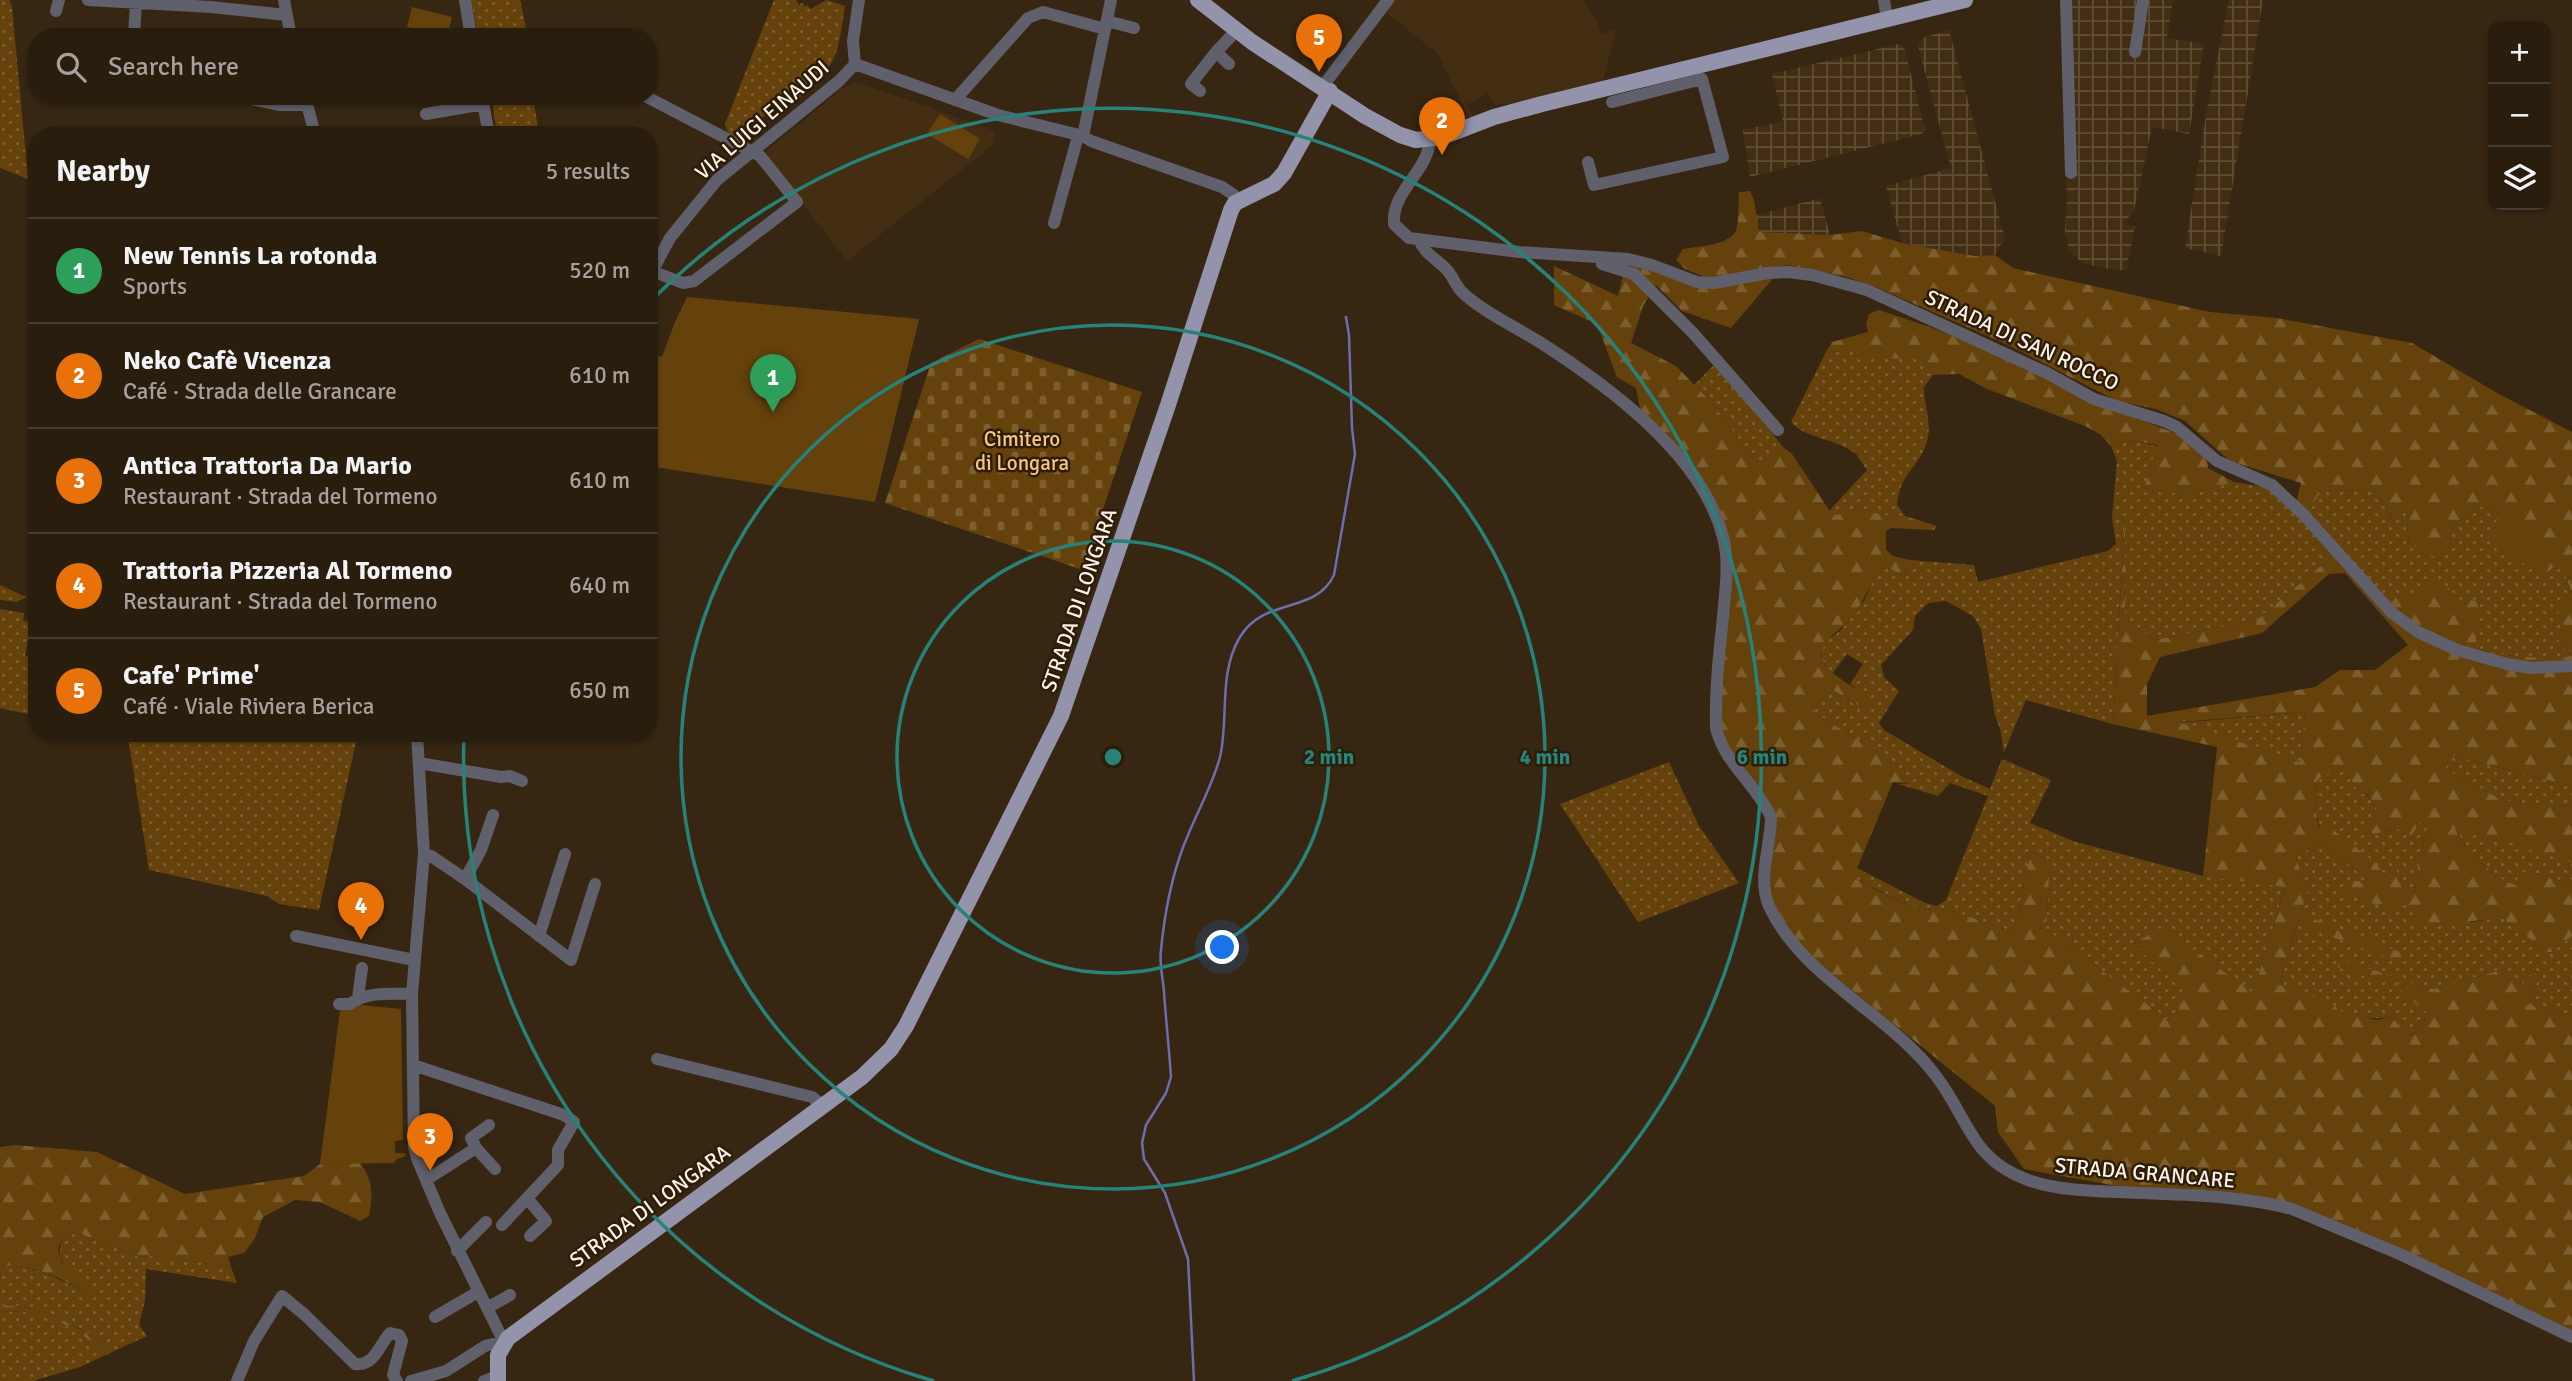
<!DOCTYPE html>
<meta charset="utf-8">
<style>
body{margin:0;font-family:Signika,sans-serif;background:#312617;color:#f1f3f6}
.controls{position:absolute;right:21px;top:21px;display:grid;overflow:hidden;border-radius:14px;box-shadow:0 2px 5px #0004}
.controls button{width:63px;height:63px;display:grid;place-items:center;padding:0;border:0;border-bottom:2px solid #453b2e;background:#291d0e;color:#f1f3f6;font:35px sans-serif}
.you{position:absolute;left:1223px;top:948px;width:24px;height:24px;margin:-18px;border:5px solid #fff;border-radius:50%;background:#1a73e8;box-shadow:0 0 0 10px #1a73e833}
.badge{display:grid;place-items:center;width:46px;height:46px;border-radius:50%;background:#1a73e8;color:#fff;font-size:23px;font-weight:700}
.pin{position:absolute;translate:-50% -58px;filter:drop-shadow(0 2px 4px #0008)}
.pin::after{content:'';position:absolute;top:37px;width:24px;height:21px;background:inherit;clip-path:polygon(0 0,100% 0,50% 100%)}
.list{margin:0;padding:0;list-style:none}
h2{display:flex;justify-content:space-between;align-items:center;height:91px;margin:0;padding:0 28px;font-size:30px}
h2 small{font-size:23px;font-weight:400;color:#a5a29e}
.list li{display:grid;grid-template-columns:46px 1fr auto;gap:21px;align-items:center;box-sizing:border-box;height:105px;padding:0 28px;border-top:2px solid #453b2e}
.list b{display:block;font-size:26px;white-space:nowrap}
.list p{margin:0;font-size:23px;white-space:nowrap;color:#a5a29e}
.list em{font-size:23px;font-style:normal;color:#a5a29e}
.icon{flex:none;width:38px;height:38px;fill:none;stroke:currentColor;stroke-width:2;stroke-linecap:round;stroke-linejoin:round}
.map{position:relative;flex:none;width:2572px;height:1381px;overflow:hidden}
.search{position:absolute;background:#291d0e;box-shadow:0 2px 5px #0004;left:28px;top:28px;width:630px;height:77px;display:flex;align-items:center;gap:18px;box-sizing:border-box;padding:0 24px;border-radius:28px;color:#a5a29e;font-size:26px}
.panel{position:absolute;background:#291d0e;box-shadow:0 2px 5px #0004;left:28px;top:126px;width:630px;height:616px;border-radius:28px}
.map>svg:first-child{display:block}
.built{fill:#432e13}
.industrial{fill:url(#industrial-grid)}
.grass{fill:url(#grass-dots)}
.forest{fill:url(#forest-firs);fill-rule:evenodd}
.cemetery{fill:url(#cemetery-stones)}
.pitch{fill:#65420c}
.lines{fill:none;stroke-linecap:round;stroke-linejoin:round}
.stream{stroke:#6e6daf;stroke-width:2.5}
.minor{stroke:#5f606b;stroke-width:12}
.major{stroke:#9394ac;stroke-width:16}
.ring{fill:none;stroke:#27827a;stroke-width:3.5}
.labels{text-anchor:middle;dominant-baseline:central;stroke-width:5;stroke-linejoin:round;paint-order:stroke}
.street-label{font-size:21px;fill:#fef3e7;stroke:#2c1d08}
.park-label{font-size:21px;fill:#f9c47f;stroke:#2c1d08}
.centre{fill:#27827a;stroke:#2c1d08;stroke-width:3.5}
.ring-label{font-size:21px;text-anchor:middle;font-weight:bold;fill:#27827a;stroke:#2c1d08;stroke-width:5;stroke-linejoin:round;paint-order:stroke}
</style>
<div class="map">
<svg width="2572" height="1381" viewBox="0 0 2572 1381">
<defs>
<pattern id="industrial-grid" width="8" height="8" patternUnits="userSpaceOnUse" patternTransform="scale(1.75)"><rect width="8" height="8" fill="#432e13"/><path d="M0 4h8M4 0v8" fill="none" stroke="#5f4d35"/></pattern>
<pattern id="grass-dots" width="8" height="8" patternUnits="userSpaceOnUse" patternTransform="scale(1.75)"><rect width="8" height="8" fill="#65420c"/><path d="M2 2h.1M6 6h.1" fill="none" stroke="#7c5e2f" stroke-width="1.8" stroke-linecap="round"/></pattern>
<pattern id="forest-firs" width="22" height="20" patternUnits="userSpaceOnUse" patternTransform="scale(1.75)"><rect width="22" height="20" fill="#65420c"/><path d="M5 1l3.5 6h-7zM16 11l3.5 6h-7z" fill="#7c5e2f"/></pattern>
<pattern id="cemetery-stones" width="16" height="16" patternUnits="userSpaceOnUse" patternTransform="scale(1.75)"><rect width="16" height="16" fill="#65420c"/><path d="M2 7V4a2 2 0 0 1 4 0v3zM10 15v-3a2 2 0 0 1 4 0v3z" fill="#7c5e2f"/></pattern>
</defs>
<rect width="100%" height="100%" fill="#372712"/>
<path class="built" d="M 1393,0 L 1583,0 L 1597,21 L 1601,34 L 1616,29 L 1603,82 L 1513,105 L 1506,103 L 1495,105 L 1488,93 L 1467,105 L 1474,119 L 1470,120 L 1437,53 L 1384,11 Z
M 857,82 L 995,131 L 993,145 L 847,261 L 764,153 L 844,87 Z"/>
<path class="industrial" d="M 2063,0 L 2173,0 L 2167,38 L 2204,44 L 2189,134 L 2152,127 L 2134,211 L 2126,220 L 2127,225 L 2135,226 L 2126,270 L 2115,270 L 2084,264 L 2069,251 L 2065,230 L 2067,199 Z
M 2229,0 L 2263,0 L 2221,256 L 2185,248 L 2207,109 Z
M 1949,30 L 2005,238 L 1995,255 L 1974,256 L 1902,243 L 1886,186 L 1951,168 L 1918,46 L 1922,38 Z
M 1899,44 L 1904,47 L 1925,130 L 1922,134 L 1750,177 L 1743,130 L 1783,121 L 1772,74 Z
M 1820,198 L 1830,235 L 1758,232 L 1756,215 Z"/>
<path class="grass" d="M 0,0 L 9,0 L 12,6 L 28,179 L 0,168 Z
M 471,0 L 520,0 L 528,37 L 478,37 Z
M 774,0 L 796,0 L 799,5 L 802,3 L 805,7 L 808,5 L 810,9 L 827,0 L 845,6 C 837,58 839,62 799,98 L 794,93 L 736,138 L 728,134 L 725,124 Z
M 533,96 L 539,135 L 497,135 L 492,99 Z
M 1850,350 L 1919,359 L 1926,364 L 1933,375 L 1924,387 C 1924,407 1934,428 1925,447 C 1915,471 1900,474 1897,505 L 1905,516 L 1884,515 L 1858,508 L 1837,515 L 1829,511 L 1867,470 C 1863,465 1860,459 1857,455 C 1838,438 1807,440 1791,422 L 1826,352 Z
M 1717,362 L 1783,447 L 1763,462 L 1754,460 L 1712,403 L 1694,385 Z
M 2129,440 L 2157,446 L 2144,488 L 2186,495 L 2234,482 L 2272,488 L 2295,507 L 2329,559 L 2257,620 L 2155,640 L 2125,618 L 2124,532 L 2113,724 L 2026,700 L 2004,752 L 2000,729 L 1995,715 L 1981,629 L 1973,616 L 1946,601 L 1928,603 L 1915,616 L 1913,630 L 1881,665 L 1884,677 L 1899,691 L 1879,723 L 1884,730 L 1961,776 L 1990,789 L 2002,759 L 2051,780 L 2030,823 L 2073,841 L 2203,876 L 2285,886 L 2253,994 L 2162,928 L 2133,944 L 2184,990 L 2175,1025 L 2046,929 L 2050,861 L 2031,851 L 2014,932 L 1943,908 C 1911,914 1881,889 1853,878 L 1857,868 L 1925,903 L 1937,906 L 1946,900 L 1988,796 L 1950,783 L 1938,796 L 1898,784 L 1909,784 L 1910,782 L 1884,756 L 1818,715 L 1812,707 L 1833,690 L 1862,708 L 1855,688 L 1850,684 L 1863,664 L 1847,654 L 1832,674 L 1822,660 L 1821,651 L 1827,640 L 1840,631 L 1864,601 L 1876,575 L 1885,566 L 1904,576 L 1910,560 L 1974,565 L 1978,582 L 2108,551 L 2116,544 L 2112,518 L 2117,461 L 2111,446 Z
M 2323,490 L 2375,491 L 2392,519 L 2406,509 L 2409,543 L 2441,560 L 2454,524 L 2482,506 L 2498,511 L 2494,531 L 2560,561 L 2572,594 L 2564,629 L 2557,638 L 2572,656 L 2535,659 L 2493,653 L 2475,648 L 2414,602 L 2381,602 L 2303,514 Z
M 0,585 L 26,597 L 17,602 L 0,600 Z
M 0,609 L 24,613 L 23,620 L 31,623 L 25,656 L 37,659 L 37,716 L 0,708 Z
M 2305,712 L 2300,762 L 2178,723 Z
M 109,733 L 290,733 L 318,740 L 321,734 L 356,742 L 319,910 L 279,904 L 267,896 L 149,870 L 129,743 L 121,736 Z
M 2449,755 L 2572,786 L 2572,806 C 2562,803 2553,808 2543,808 C 2528,809 2522,799 2503,802 C 2486,787 2463,784 2446,768 Z
M 1669,762 L 1699,826 L 1739,883 L 1638,922 L 1560,804 Z
M 2344,768 L 2359,793 L 2366,794 L 2379,812 L 2361,826 L 2373,834 L 2399,829 L 2421,820 L 2427,828 L 2423,841 L 2425,856 L 2418,864 L 2415,895 L 2403,890 L 2401,877 L 2394,868 L 2385,876 C 2375,858 2346,844 2331,827 L 2320,828 L 2315,807 L 2317,781 L 2323,775 Z
M 2455,828 L 2568,860 L 2572,862 L 2572,884 L 2529,871 L 2516,885 L 2505,881 L 2470,855 Z
M 2319,842 L 2372,882 L 2384,903 L 2405,901 L 2472,922 L 2492,919 L 2493,915 L 2502,917 L 2519,933 L 2524,933 L 2542,952 L 2550,952 L 2572,936 L 2572,1015 L 2526,1004 L 2542,972 L 2517,998 L 2504,969 L 2434,989 L 2406,982 L 2401,992 L 2426,1011 L 2423,1029 L 2408,1036 L 2391,1017 C 2353,1024 2313,1000 2279,986 L 2307,891 L 2296,857 Z
M 76,1232 L 139,1257 L 154,1256 L 231,1267 L 237,1283 L 146,1269 L 145,1300 L 139,1325 L 147,1336 L 80,1367 L 33,1381 L 0,1381 L 0,1311 L 31,1312 L 58,1320 L 112,1347 C 71,1325 49,1306 0,1305 L 0,1266 C 34,1263 65,1282 94,1297 C 78,1270 49,1270 64,1234 Z"/>
<path class="forest" d="M 1750,191 L 1754,200 L 1759,232 L 1830,235 L 1862,231 L 1902,243 L 1974,256 L 1995,255 L 2013,268 L 2210,312 L 2277,318 L 2412,343 L 2499,394 L 2572,432 L 2572,655 L 2557,638 L 2564,629 L 2555,603 L 2572,593 L 2560,562 L 2546,573 L 2497,552 L 2494,531 L 2498,511 L 2482,506 L 2454,524 L 2441,561 L 2409,543 L 2406,509 L 2393,520 L 2375,491 L 2323,490 L 2304,514 L 2381,602 L 2393,591 L 2414,602 L 2433,582 L 2449,587 L 2452,599 L 2479,601 L 2475,648 C 2508,658 2538,659 2572,656 L 2572,786 L 2449,755 L 2446,768 C 2463,784 2486,787 2503,802 C 2522,799 2528,809 2543,808 C 2553,808 2562,803 2572,806 L 2572,862 L 2455,829 L 2470,855 L 2505,881 L 2516,885 L 2519,873 L 2529,871 L 2572,884 L 2572,936 L 2551,952 L 2542,952 L 2524,933 L 2519,934 L 2502,917 L 2493,915 L 2493,919 L 2421,926 L 2405,901 L 2386,911 L 2384,903 L 2377,905 L 2343,892 L 2346,881 L 2371,881 L 2319,842 L 2296,857 L 2307,891 L 2279,985 L 2332,1003 L 2339,1011 L 2376,1020 L 2391,1017 L 2409,1036 L 2423,1029 L 2426,1011 L 2400,992 L 2406,982 L 2434,989 L 2504,969 L 2516,978 L 2518,996 L 2525,979 L 2543,970 L 2526,1004 L 2572,1015 L 2572,1334 L 2292,1209 L 2167,1195 L 2024,1169 L 1998,1132 L 1995,1106 L 1810,956 L 1767,908 L 1773,827 L 1733,759 L 1718,722 L 1728,580 L 1710,501 L 1637,413 L 1640,408 L 1636,388 L 1617,377 L 1597,324 L 1554,305 L 1554,266 L 1618,296 L 1626,264 L 1713,288 L 1774,277 L 1731,328 L 1682,311 L 1656,285 L 1643,306 L 1631,343 L 1676,366 L 1712,403 L 1754,460 L 1763,462 L 1783,447 L 1792,454 L 1829,510 L 1836,515 L 1858,508 L 1884,515 L 1905,516 L 1937,526 L 1934,530 L 1891,528 L 1886,531 L 1886,550 L 1893,556 L 1910,560 L 1904,576 L 1885,566 C 1871,580 1865,600 1853,616 C 1844,627 1829,635 1823,647 C 1811,671 1859,684 1867,701 C 1869,705 1868,709 1869,712 L 1833,690 L 1812,707 L 1818,715 L 1884,756 L 1910,781 L 1910,784 L 1893,782 L 1853,878 C 1881,890 1911,914 1943,908 L 2014,932 L 2031,851 L 2050,861 L 2046,929 L 2175,1025 L 2183,990 L 2133,944 L 2162,927 L 2253,993 L 2285,887 L 2203,876 L 2217,747 L 2113,724 L 2125,516 L 2125,618 L 2155,640 L 2257,620 L 2329,559 L 2295,507 L 2301,483 L 2230,461 L 2185,421 L 2156,409 L 2117,401 L 2008,345 L 1876,287 L 1843,276 L 1787,265 L 1730,277 L 1705,277 L 1685,269 L 1676,260 L 1683,249 C 1698,246 1734,246 1737,227 C 1739,216 1738,203 1739,192 ZM 2345,573 L 2408,645 L 2375,670 L 2340,670 L 2315,687 L 2147,716 L 2147,684 L 2160,657 L 2262,633 L 2329,574 ZM 2305,712 L 2300,762 L 2181,723 L 2181,722 ZM 2344,769 L 2359,793 L 2367,794 L 2379,812 L 2360,826 L 2373,834 L 2399,829 L 2410,838 L 2421,820 L 2427,828 L 2423,841 L 2425,856 L 2418,864 L 2415,894 L 2403,890 L 2401,877 L 2394,867 L 2385,876 C 2375,857 2346,843 2331,827 L 2319,827 L 2315,807 L 2317,781 L 2323,775 Z
M 1879,310 L 1933,328 L 1991,352 L 2091,401 L 2180,435 L 2207,459 L 2208,468 L 2234,482 L 2186,495 L 2144,488 L 2157,445 L 2129,440 L 2111,446 L 2100,434 L 2085,426 L 1987,389 L 1959,374 L 1933,375 L 1926,364 L 1919,359 L 1872,358 L 1850,350 L 1826,352 L 1832,342 L 1868,332 L 1866,324 L 1869,314 Z
M 2306,916 L 2405,954 L 2402,963 L 2302,926 Z
M 2340,959 L 2398,978 L 2395,986 L 2337,967 Z
M 15,1145 L 97,1152 L 185,1194 L 304,1176 L 320,1164 L 360,1163 C 373,1178 373,1197 369,1216 L 360,1221 L 320,1202 L 295,1200 L 263,1217 L 255,1238 L 244,1253 L 228,1257 L 231,1267 L 154,1256 L 139,1257 L 76,1232 L 64,1234 L 58,1249 L 62,1263 L 86,1284 L 95,1298 C 67,1281 34,1263 0,1266 L 0,1147 Z
M 0,1305 C 51,1306 70,1326 113,1347 L 100,1349 C 71,1322 39,1310 0,1311 Z"/>
<path class="cemetery" d="M 979,339 L 1142,392 L 1083,570 L 885,503 L 931,363 Z"/>
<path class="pitch" d="M 412,7 L 452,17 L 447,37 L 407,27 Z
M 940,114 L 980,139 L 968,159 L 927,134 Z
M 687,297 L 919,319 L 875,502 L 649,466 L 649,352 L 662,357 L 675,322 Z
M 2509,525 L 2558,546 L 2546,573 L 2497,552 Z
M 341,1003 L 401,1009 L 403,1140 L 395,1141 L 395,1153 L 405,1153 L 406,1156 L 397,1159 L 394,1163 L 320,1164 Z"/>
<g class="lines">
<path class="stream" d="M 1194,1381 L 1188,1259 L 1165,1193 L 1144,1159 L 1142,1143 L 1146,1125 L 1166,1093 L 1171,1077 C 1169,1049 1166,1020 1164,992 C 1163,978 1159,963 1161,950 C 1164,919 1170,885 1180,856 C 1191,822 1211,791 1220,757 C 1229,719 1218,673 1240,637 C 1265,596 1315,615 1334,575 L 1355,454 L 1352,428 L 1349,335 L 1346,317"/>
<path class="minor" d="M 88,0 L 211,7 L 286,15
M 284,0 L 291,37
M 465,0 L 471,37
M 859,0 L 853,41 L 855,64 L 998,115 L 1083,136 L 1091,141 L 1222,187 L 1234,195 L 1235,203
M 1884,0 L 1887,19
M 2066,0 L 2071,173
M 56,11 L 59,0
M 1107,21 L 1134,28
M 134,37 L 136,0
M 1216,52 L 1229,64
M 2135,52 L 2143,0
M 1323,86 L 1388,0
M 1200,91 L 1191,84 L 1216,52 L 1237,30
M 237,96 L 279,105 L 307,105
M 305,96 L 315,135
M 645,96 L 760,156 L 797,202 L 694,281 L 683,283 L 649,270
M 482,97 L 489,135
M 955,100 L 1028,18 L 1043,12 L 1105,29
M 426,114 L 484,104
M 1083,136 L 1111,0
M 1430,140 C 1428,171 1391,192 1394,224 L 1409,238 L 1519,252 L 1628,259 L 1652,265 L 1697,282 L 1714,283 L 1768,273 L 1788,272 L 1812,275 L 1867,290 L 2047,373 L 2094,399 L 2164,421 L 2177,427 L 2217,461 L 2272,485 L 2303,514 L 2392,613 L 2418,632 L 2457,650 L 2507,664 L 2531,668 L 2572,666
M 1588,162 L 1594,185 L 1723,157 L 1702,79 L 1612,102
M 1054,223 L 1078,136
M 1419,239 C 1424,254 1436,258 1447,270 C 1453,276 1455,285 1462,292 C 1479,309 1515,327 1538,341 C 1607,385 1702,454 1723,537 C 1730,563 1725,591 1723,617 C 1719,654 1715,691 1716,728 C 1724,763 1757,785 1771,817 C 1771,845 1757,879 1769,906 C 1802,978 1890,1014 1936,1076 C 1969,1119 1971,1160 2028,1180 C 2056,1190 2089,1191 2118,1192 C 2176,1195 2236,1194 2292,1209 L 2402,1255 L 2572,1337
M 1602,264 L 1634,274 L 1693,333 L 1778,430
M 649,277 L 670,238 L 717,180 L 839,81 L 855,64
M 417,733 L 424,854 L 412,994 L 414,1147 L 418,1161 L 440,1213 L 504,1342
M 419,763 L 501,777 L 510,776 L 522,781
M 424,854 L 431,856 L 465,879 L 571,960 L 595,884
M 465,879 L 481,850 L 493,815
M 296,936 L 414,960
M 539,936 L 565,854
M 358,998 L 362,968
M 339,1004 L 350,1004 C 367,991 392,994 412,994
M 657,1059 L 812,1097 L 823,1106
M 413,1065 L 564,1115 L 574,1122 L 558,1150 L 558,1165 L 502,1225
M 489,1125 L 471,1138 L 476,1148 L 495,1169
M 426,1180 L 476,1148
M 527,1198 L 546,1221 L 530,1236
M 457,1251 L 486,1222
M 487,1308 L 510,1295
M 435,1317 L 478,1292
M 237,1381 L 254,1341 L 282,1296 L 305,1315 L 355,1364 C 375,1366 379,1345 390,1333 L 399,1335 L 402,1341 L 393,1375 L 397,1381
M 411,1381 L 446,1371 L 485,1346 L 493,1344 L 501,1347
M 484,1381 L 497,1376"/>
<path class="major" d="M 1198,0 L 1252,42 L 1365,116 L 1400,135 L 1416,140 L 1442,137 L 1494,117 L 1542,104 L 1965,0
M 498,1381 L 498,1355 L 508,1338 L 862,1077 L 891,1049 L 906,1026 L 1061,716 L 1168,405 L 1231,210 L 1235,203 L 1274,184 L 1284,173 L 1330,91"/>
</g>
<g class="ring">
<circle cx="1113" cy="757" r="216"/>
<circle cx="1113" cy="757" r="432"/>
<path d="M934 1381A649 649 0 0 1 464 734M650 302A649 649 0 1 1 1292 1381"/>
</g>
<g class="labels">
<g class="street-label">
<text transform="translate(762 120) rotate(-41)">VIA LUIGI EINAUDI</text>
<text transform="translate(2022 340) rotate(25)">STRADA DI SAN ROCCO</text>
<text transform="translate(1079 600) rotate(-71)">STRADA DI LONGARA</text>
<text transform="translate(2145 1173) rotate(5)">STRADA GRANCARE</text>
<text transform="translate(650 1206) rotate(-36)">STRADA DI LONGARA</text>
</g>
<g class="park-label">
<text x="1022" y="439">Cimitero<tspan x="1022" dy="24">di Longara</tspan></text>
</g>
</g>
<circle cx="1113" cy="757" r="10" class="centre"/>
<g class="ring-label">
<text x="1329" y="764">2 min</text>
<text x="1545" y="764">4 min</text>
<text x="1762" y="764">6 min</text>
</g>
</svg>
<div class="controls">
<button>+</button>
<button>−</button>
<button><svg class="icon" aria-label="layers" viewBox="0 0 24 24"><path d="M12 4l9 5-9 5-9-5zM3 14l9 5 9-5"/></svg></button>
</div>
<div class="you"></div>
<div class="pin badge" style="left:773px;top:412px;background:#2e9e5b">1</div>
<div class="pin badge" style="left:1442px;top:155px;background:#e8710a">2</div>
<div class="pin badge" style="left:430px;top:1171px;background:#e8710a">3</div>
<div class="pin badge" style="left:361px;top:940px;background:#e8710a">4</div>
<div class="pin badge" style="left:1319px;top:72px;background:#e8710a">5</div>
<div class="search"><svg class="icon" aria-label="search" viewBox="0 0 24 24"><circle cx="10" cy="10" r="6"/><path d="M15 15l6 6"/></svg>Search here</div>
<section class="panel">
<h2>Nearby<small>5 results</small></h2>
<ul class="list">
<li><span class="badge" style="background:#2e9e5b">1</span><div><b>New Tennis La rotonda</b><p>Sports</p></div><em>520 m</em></li>
<li><span class="badge" style="background:#e8710a">2</span><div><b>Neko Cafè Vicenza</b><p>Café · Strada delle Grancare</p></div><em>610 m</em></li>
<li><span class="badge" style="background:#e8710a">3</span><div><b>Antica Trattoria Da Mario</b><p>Restaurant · Strada del Tormeno</p></div><em>610 m</em></li>
<li><span class="badge" style="background:#e8710a">4</span><div><b>Trattoria Pizzeria Al Tormeno</b><p>Restaurant · Strada del Tormeno</p></div><em>640 m</em></li>
<li><span class="badge" style="background:#e8710a">5</span><div><b>Cafe' Prime'</b><p>Café · Viale Riviera Berica</p></div><em>650 m</em></li>
</ul>
</section>
</div>
